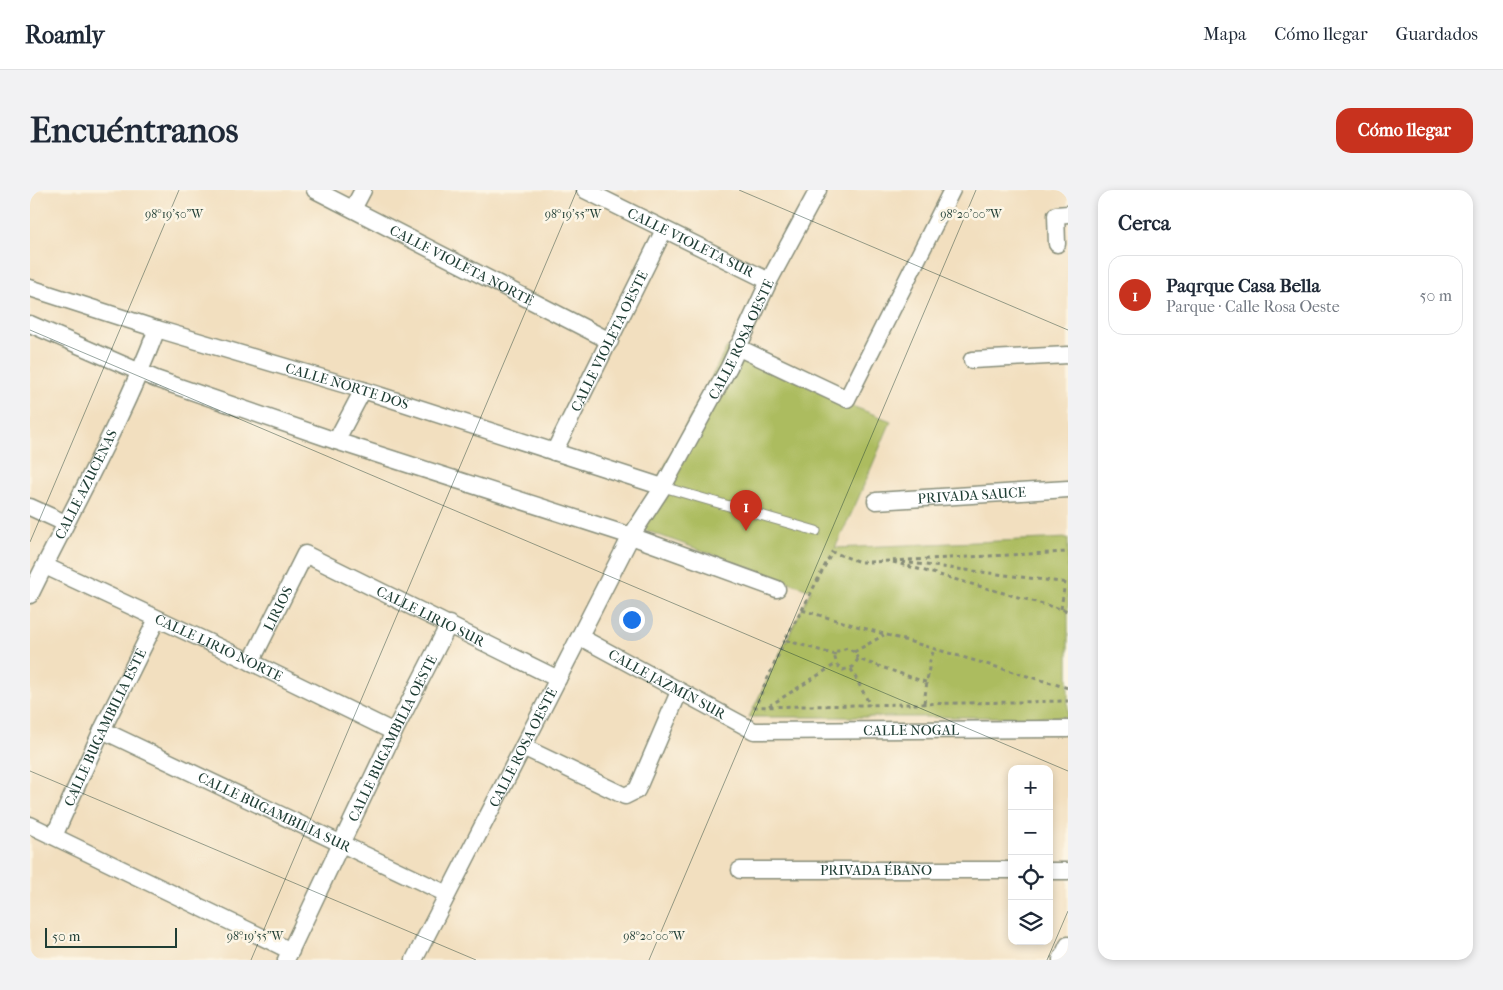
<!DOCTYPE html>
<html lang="es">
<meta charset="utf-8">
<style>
body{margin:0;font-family:"IM FELL French Canon",serif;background:#f2f2f3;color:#1f2937}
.controls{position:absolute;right:15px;bottom:15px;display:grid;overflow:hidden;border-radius:10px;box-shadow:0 2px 8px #0003}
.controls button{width:45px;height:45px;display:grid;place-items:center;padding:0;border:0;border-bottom:1px solid #e0e1e3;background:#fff;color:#1f2937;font:25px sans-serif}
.scale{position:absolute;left:15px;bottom:12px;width:132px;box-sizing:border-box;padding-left:5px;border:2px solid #1f3d34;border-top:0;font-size:14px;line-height:18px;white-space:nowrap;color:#1f3d34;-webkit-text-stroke:4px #fcf5e5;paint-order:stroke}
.you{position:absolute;left:601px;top:429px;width:18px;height:18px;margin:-12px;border:4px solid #fff;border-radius:50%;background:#1a73e8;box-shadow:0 0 0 8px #1a73e833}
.badge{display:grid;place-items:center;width:32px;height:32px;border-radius:50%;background:#c8321e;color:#fff;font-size:16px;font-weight:700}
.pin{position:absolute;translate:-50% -41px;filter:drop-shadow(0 1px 2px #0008)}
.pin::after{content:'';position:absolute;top:26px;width:18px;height:15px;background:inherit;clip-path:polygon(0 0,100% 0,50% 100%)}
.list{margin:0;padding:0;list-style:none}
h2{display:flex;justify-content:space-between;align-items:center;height:65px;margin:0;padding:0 20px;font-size:21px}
h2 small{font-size:16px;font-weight:400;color:#747a83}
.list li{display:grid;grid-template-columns:32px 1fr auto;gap:15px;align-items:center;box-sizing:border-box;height:80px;margin:0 10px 10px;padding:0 10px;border:1px solid #e0e1e3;border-radius:15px}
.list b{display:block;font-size:19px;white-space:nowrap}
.list p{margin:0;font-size:16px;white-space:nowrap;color:#747a83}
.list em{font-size:16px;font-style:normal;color:#747a83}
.icon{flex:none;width:28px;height:28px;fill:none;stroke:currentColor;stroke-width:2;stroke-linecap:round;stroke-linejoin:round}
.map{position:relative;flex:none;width:1038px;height:770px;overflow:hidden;border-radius:15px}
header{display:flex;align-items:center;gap:30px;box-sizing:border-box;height:70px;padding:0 25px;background:#fff;border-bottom:1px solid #e0e1e3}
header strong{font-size:24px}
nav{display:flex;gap:28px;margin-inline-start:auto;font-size:18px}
.intro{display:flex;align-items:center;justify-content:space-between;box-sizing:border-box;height:120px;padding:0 30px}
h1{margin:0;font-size:35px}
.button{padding:12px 22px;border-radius:15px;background:#c8321e;color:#fff;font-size:18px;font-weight:700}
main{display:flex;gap:30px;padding:0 30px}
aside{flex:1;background:#fff;border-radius:15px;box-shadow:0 2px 8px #0003}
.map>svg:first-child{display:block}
.green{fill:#acbc5e;stroke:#667c49}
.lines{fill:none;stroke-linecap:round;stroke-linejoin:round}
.service-casing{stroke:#888e7a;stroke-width:11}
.minor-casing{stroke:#888e7a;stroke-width:19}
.path{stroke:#888e7a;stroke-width:3;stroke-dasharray:4 4;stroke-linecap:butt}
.service{stroke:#fff;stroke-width:9}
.minor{stroke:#fff;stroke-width:16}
.ticks{fill:none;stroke:#1f3d34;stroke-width:1;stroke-opacity:0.45}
.labels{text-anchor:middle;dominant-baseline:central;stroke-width:5;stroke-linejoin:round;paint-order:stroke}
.street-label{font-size:14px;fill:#1f3d34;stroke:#fcf5e5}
.ticks-label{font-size:12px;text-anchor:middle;fill:#1f3d34;stroke:#fcf5e5;stroke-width:5;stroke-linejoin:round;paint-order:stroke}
</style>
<header>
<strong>Roamly</strong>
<nav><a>Mapa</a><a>Cómo llegar</a><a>Guardados</a></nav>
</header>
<div class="intro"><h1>Encuéntranos</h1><a class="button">Cómo llegar</a></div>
<main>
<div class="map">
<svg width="1038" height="770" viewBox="0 0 1038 770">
<rect width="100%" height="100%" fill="#fcf5e5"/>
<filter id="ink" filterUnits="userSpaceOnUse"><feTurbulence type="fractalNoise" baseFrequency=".02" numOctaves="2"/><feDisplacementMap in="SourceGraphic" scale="10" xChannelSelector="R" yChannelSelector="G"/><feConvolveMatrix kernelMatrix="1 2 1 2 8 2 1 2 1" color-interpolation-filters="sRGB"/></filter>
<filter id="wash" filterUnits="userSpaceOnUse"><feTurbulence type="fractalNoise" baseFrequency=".0096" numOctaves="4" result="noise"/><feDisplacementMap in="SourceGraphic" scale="20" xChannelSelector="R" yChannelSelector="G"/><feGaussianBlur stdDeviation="1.12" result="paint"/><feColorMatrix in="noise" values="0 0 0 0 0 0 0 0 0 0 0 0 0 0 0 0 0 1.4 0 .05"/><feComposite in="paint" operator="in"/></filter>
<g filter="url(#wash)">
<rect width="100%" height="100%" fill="#f2dfbf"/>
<path class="green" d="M 697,157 L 814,213 L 861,231 L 828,309 L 805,358 L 1038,348 L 1038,527 L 719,527 L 781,400 L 601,335 L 625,295 Z"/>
</g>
<g filter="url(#ink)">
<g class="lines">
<defs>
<path id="service" d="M 633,297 L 786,341"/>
<g id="minor">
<path id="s1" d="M 285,0 L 580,151"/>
<path id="s2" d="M 555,0 L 739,91"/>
<path d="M 323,19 L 333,0"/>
<path d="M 1027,54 L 1026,25 L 1038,24"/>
<path id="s3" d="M 0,98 L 127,139 L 333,200 L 633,297"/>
<path d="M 0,134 L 126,189 L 306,251 L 601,346 L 747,399"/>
<path d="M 707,157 L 817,209 L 922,0"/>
<path d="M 942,170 L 1038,165"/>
<path d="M 306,251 L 333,200"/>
<path id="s4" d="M 524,262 L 634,40"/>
<path id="s5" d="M 846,311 L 1038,299"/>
<path d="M 0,317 L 35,333"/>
<path id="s6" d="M 15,376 L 221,472 L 364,542"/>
<path id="s7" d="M 0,405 C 43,317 92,231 127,139"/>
<path id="s8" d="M 550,447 L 724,541 L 1038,539"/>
<path id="s9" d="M 221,472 L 275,364 L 528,489"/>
<path id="s10" d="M 72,540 L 417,704"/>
<path d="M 493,557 L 595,606 L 607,600 L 649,502"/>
<path d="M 0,635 L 261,761"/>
<path id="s11" d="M 24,646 L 72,540 L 127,429"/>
<path id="s12" d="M 710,680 L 982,680"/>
<path d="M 1019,681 L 1038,681"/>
<path id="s13" d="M 256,770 L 364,542 L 419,434"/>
<path id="s14" d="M 384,770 L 601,346 L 633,297 L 699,177 L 739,91 L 788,0"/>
<path d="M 1031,770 L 1038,755"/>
</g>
</defs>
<use href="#service" class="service-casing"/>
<use href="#minor" class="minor-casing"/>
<path class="path" d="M 863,372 L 1038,421
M 872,372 L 1038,393
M 1031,419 L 1035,392
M 772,420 L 802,362 L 830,372 L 840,372 L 1038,362
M 755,450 L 725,517 L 1038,511
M 824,462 L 854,445
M 806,465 L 755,450 L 772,420 L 1038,498
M 828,469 L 823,477 L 813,480 L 807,475 L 805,468 L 808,461 L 818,458 L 824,462 L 828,469 L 898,493
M 821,479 L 840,515
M 894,513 L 900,471 L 904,459
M 739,516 L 806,474"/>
<use href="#service" class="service"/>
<use href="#minor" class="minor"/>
</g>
</g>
<path class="ticks" d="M 709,0 L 1038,140M 0,140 L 1038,581M 0,352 L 149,0M 0,581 L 446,770M 221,770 L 547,0M 619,770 L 946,0M 1017,770 L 1038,721"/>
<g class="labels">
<g class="street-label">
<text stroke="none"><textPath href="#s2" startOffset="118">CALLE VIOLETA SUR</textPath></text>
<text stroke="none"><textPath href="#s1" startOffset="165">CALLE VIOLETA NORTE</textPath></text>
<text stroke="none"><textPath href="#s14" startOffset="702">CALLE ROSA OESTE</textPath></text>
<text stroke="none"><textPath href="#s4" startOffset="124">CALLE VIOLETA OESTE</textPath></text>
<text stroke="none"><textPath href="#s3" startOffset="332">CALLE NORTE DOS</textPath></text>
<text stroke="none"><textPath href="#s7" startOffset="124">CALLE AZUCENAS</textPath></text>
<text stroke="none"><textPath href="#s5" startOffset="96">PRIVADA SAUCE</textPath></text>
<text stroke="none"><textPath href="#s9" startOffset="60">LIRIOS</textPath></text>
<text stroke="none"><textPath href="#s9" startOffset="261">CALLE LIRIO SUR</textPath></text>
<text stroke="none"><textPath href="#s6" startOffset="192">CALLE LIRIO NORTE</textPath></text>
<text stroke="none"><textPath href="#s8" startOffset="99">CALLE JAZMÍN SUR</textPath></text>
<text stroke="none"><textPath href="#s11" startOffset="120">CALLE BUGAMBILIA ESTE</textPath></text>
<text stroke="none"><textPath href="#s8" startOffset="355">CALLE NOGAL</textPath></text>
<text stroke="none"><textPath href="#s13" startOffset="246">CALLE BUGAMBILIA OESTE</textPath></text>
<text stroke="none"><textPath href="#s14" startOffset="239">CALLE ROSA OESTE</textPath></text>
<text stroke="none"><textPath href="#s10" startOffset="191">CALLE BUGAMBILIA SUR</textPath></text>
<text stroke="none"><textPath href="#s12" startOffset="136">PRIVADA ÉBANO</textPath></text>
</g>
</g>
<g class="ticks-label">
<text x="144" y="28">98°19'50"W</text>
<text x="543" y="28">98°19'55"W</text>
<text x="941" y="28">98°20'00"W</text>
<text x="225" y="750">98°19'55"W</text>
<text x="624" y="750">98°20'00"W</text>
</g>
</svg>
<div class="controls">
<button>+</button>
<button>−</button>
<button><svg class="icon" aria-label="locate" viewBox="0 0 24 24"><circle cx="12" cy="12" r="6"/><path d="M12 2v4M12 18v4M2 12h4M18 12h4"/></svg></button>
<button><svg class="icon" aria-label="layers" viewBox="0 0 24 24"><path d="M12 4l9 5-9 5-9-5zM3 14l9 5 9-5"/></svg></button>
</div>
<div class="scale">50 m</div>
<div class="you"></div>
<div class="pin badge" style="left:716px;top:341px">1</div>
</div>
<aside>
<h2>Cerca<small></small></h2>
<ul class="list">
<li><span class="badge">1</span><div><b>Paqrque Casa Bella</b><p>Parque · Calle Rosa Oeste</p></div><em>50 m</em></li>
</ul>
</aside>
</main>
